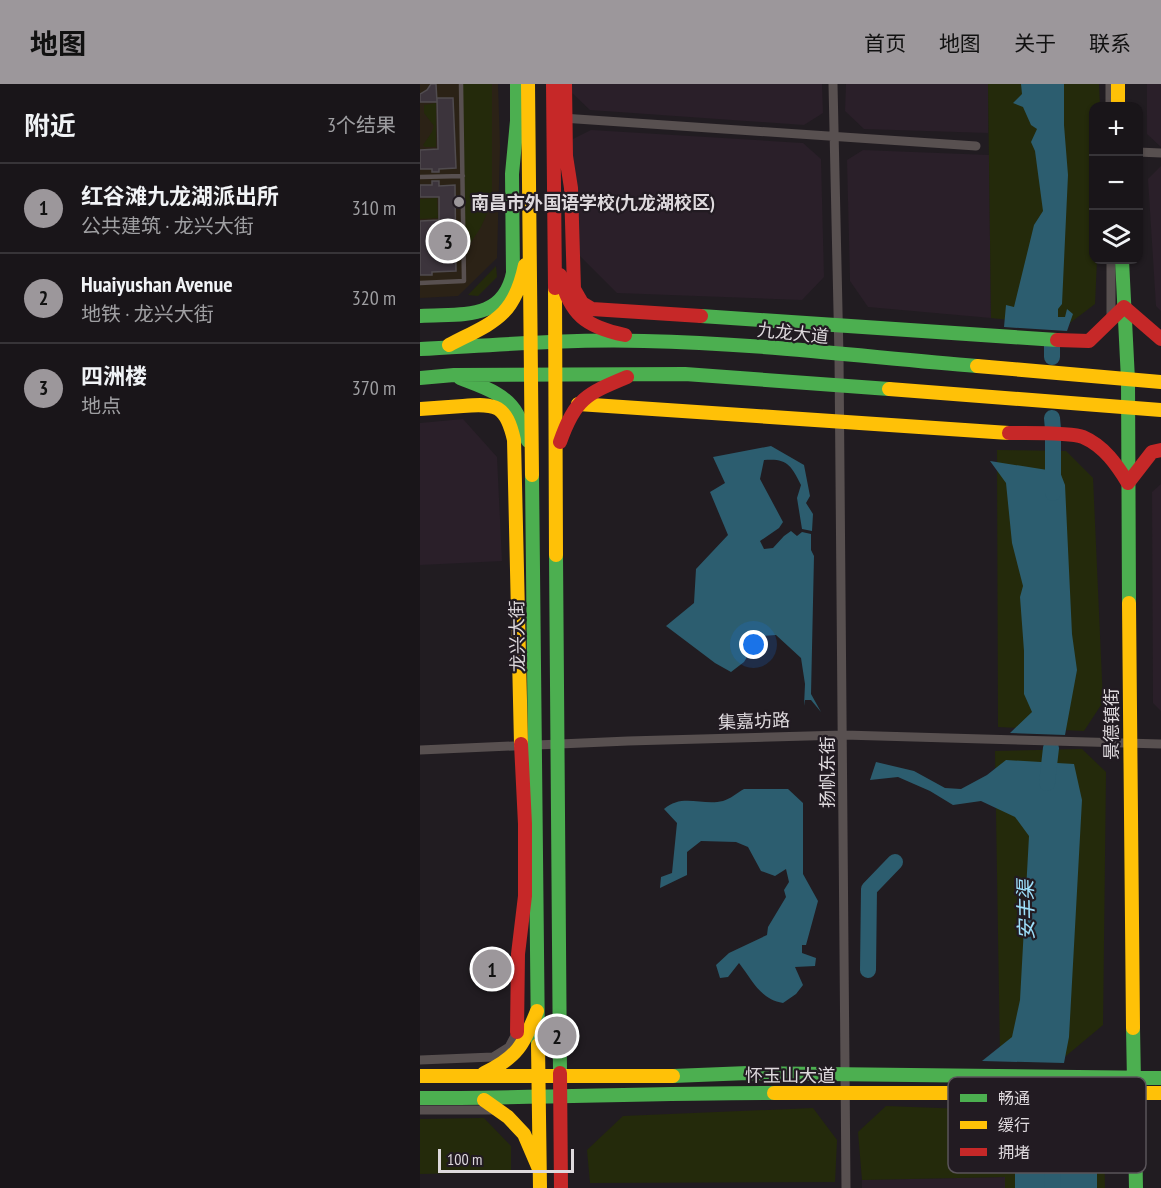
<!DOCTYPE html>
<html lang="zh">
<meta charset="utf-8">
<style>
body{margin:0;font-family:"PT Sans Narrow","Noto Sans SC",sans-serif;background:#221e22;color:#f1f3f6}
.controls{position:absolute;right:18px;top:18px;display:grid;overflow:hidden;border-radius:12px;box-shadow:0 2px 4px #0004}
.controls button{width:54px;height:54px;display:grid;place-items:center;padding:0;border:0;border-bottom:2px solid #373438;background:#191519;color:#f1f3f6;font:30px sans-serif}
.scale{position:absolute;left:18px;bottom:15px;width:136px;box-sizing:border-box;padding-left:6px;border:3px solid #ded9dd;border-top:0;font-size:16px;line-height:21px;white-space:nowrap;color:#ded9dd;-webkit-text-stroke:4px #221b22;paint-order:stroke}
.you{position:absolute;left:334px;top:561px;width:21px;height:21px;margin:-15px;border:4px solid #fff;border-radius:50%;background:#1a73e8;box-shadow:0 0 0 9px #1a73e833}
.badge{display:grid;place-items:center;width:39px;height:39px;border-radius:50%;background:#9c979b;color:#111;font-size:20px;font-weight:700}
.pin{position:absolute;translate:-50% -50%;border:3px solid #fff;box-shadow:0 2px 6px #0006}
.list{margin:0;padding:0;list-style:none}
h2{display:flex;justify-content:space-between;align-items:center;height:78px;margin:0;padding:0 24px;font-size:26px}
h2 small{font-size:20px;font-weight:400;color:#9f9fa2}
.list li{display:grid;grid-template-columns:39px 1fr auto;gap:18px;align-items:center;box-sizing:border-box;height:90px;padding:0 24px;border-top:2px solid #373438}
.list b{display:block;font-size:22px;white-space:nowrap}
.list p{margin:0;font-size:20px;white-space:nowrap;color:#9f9fa2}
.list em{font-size:20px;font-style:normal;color:#9f9fa2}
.icon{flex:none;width:33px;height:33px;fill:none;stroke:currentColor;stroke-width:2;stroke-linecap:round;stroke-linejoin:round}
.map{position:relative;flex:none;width:741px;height:1104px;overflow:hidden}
header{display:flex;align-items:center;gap:36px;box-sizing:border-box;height:84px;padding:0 30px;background:#9c979b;color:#111}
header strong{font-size:28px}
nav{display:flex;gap:33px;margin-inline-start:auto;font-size:21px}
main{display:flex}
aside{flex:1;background:#191519}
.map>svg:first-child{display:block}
.built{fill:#2a1f29}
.industrial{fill:#2b2216}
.green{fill:#242a0b}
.water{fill:#2c5d6f}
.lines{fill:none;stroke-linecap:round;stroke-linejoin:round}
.river{stroke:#2c5d6f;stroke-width:16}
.building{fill:#3c343c;stroke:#504b4f;stroke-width:1.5}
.lane{stroke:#585050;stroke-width:4.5}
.street{stroke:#585050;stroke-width:9}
.fast{stroke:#4caf50;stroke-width:14}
.slow{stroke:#ffc107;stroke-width:14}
.jam{stroke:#c62828;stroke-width:14}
.poi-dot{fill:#9c979b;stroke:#221b22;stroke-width:2}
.labels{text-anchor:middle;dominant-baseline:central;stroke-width:4.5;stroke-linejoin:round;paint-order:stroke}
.poi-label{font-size:18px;font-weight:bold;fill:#ded9dd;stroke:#221b22;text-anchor:start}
.street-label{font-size:18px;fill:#ded9dd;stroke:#221b22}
.water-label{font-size:20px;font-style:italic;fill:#9ee0fb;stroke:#221b22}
.key{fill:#221b22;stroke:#5a545a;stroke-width:1.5}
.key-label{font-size:16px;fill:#ded9dd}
</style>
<header>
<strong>地图</strong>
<nav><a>首页</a><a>地图</a><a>关于</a><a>联系</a></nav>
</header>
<main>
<aside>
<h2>附近<small>3个结果</small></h2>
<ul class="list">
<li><span class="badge">1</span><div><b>红谷滩九龙湖派出所</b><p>公共建筑 · 龙兴大街</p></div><em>310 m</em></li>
<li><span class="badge">2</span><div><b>Huaiyushan Avenue</b><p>地铁 · 龙兴大街</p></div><em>320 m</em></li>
<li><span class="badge">3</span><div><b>四洲楼</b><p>地点</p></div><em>370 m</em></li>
</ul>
</aside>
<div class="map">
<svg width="741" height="1104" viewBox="0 0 741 1104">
<rect width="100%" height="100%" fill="#211c21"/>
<path class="built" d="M 150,0 L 402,0 L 403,29 L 384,41 L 170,26 L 150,7 Z
M 426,0 L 568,0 L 568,49 L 444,45 L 425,27 Z
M 727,0 L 741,0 L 741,63 L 727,50 Z
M 171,46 L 383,59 L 401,75 L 404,193 L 382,216 L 197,209 L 152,164 L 153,55 Z
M 443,66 L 569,71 L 571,234 L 448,223 L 430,197 L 427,76 Z
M 741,82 L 741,227 L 736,222 L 728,95 Z
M 43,335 L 77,373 L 82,477 L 0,481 L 0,339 Z
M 741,400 L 741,627 L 733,619 L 732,408 Z
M 585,1093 L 585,1104 L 442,1104 L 442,1096 Z"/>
<path class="industrial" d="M 0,0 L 78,0 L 80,62 L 77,174 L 38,212 L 0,214 Z"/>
<path class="green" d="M 41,0 L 72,0 L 72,118 L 61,143 L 44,169 Z
M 568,0 L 679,0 L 680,22 L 674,22 L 674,176 L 677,176 L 675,220 L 646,242 L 571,234 Z
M 16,19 L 16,63 L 5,63 L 3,61 L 12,48 L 14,42 L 4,29 L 4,21 Z
M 17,114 L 18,134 L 0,135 L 0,115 Z
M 76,182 L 77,193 L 58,212 L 48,211 Z
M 577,366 L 646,367 L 673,394 L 683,618 L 664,647 L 578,643 Z
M 662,665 L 686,688 L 683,941 L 646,972 L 580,971 L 575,667 Z
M 466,1022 L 647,1029 L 684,1063 L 685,1104 L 585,1104 L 585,1093 L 442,1096 L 438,1048 Z
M 393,1024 L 417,1056 L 415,1098 L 170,1099 L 167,1066 L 203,1032 Z
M 64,1034 L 91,1062 L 91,1088 L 0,1090 L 0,1035 Z"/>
<path class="water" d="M 601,0 L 644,0 L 644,41 L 648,91 L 642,220 L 638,225 L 638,233 L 645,233 L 647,225 L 653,230 L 647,247 L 584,243 L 586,221 L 594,223 L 614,141 L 623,127 L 615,67 L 611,58 L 617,45 L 611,41 L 603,23 L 593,19 L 602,10 Z
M 351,362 L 384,381 L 390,412 L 386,419 L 393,430 L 392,447 L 382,445 L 377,414 L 381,401 C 371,381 367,374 344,376 L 340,395 L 363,438 L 359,444 L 340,457 L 344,465 L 353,464 L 364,452 L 371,447 L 377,452 L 382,448 L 391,450 L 391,466 L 394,472 L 391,610 L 401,628 L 391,616 L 385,616 L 384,622 L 385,600 L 381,574 L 356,551 L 340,552 L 324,578 L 311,588 L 295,579 L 246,542 L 274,519 L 276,485 L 308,451 L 290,408 L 305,399 L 293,373 Z
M 570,377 L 640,388 L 645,401 L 652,550 L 657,586 L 645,651 L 590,649 L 612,628 L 604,610 L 604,567 L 600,513 L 603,502 L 592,459 L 586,399 Z
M 586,676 L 654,680 L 662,716 L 649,953 L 644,979 L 562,977 L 592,953 L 600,916 L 609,752 L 595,733 L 561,717 L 533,721 L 510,707 L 478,693 L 450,696 L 456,678 L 494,687 L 525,704 L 541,705 L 567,691 Z
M 324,705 L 368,705 L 383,719 L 383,790 L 398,817 L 386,861 L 382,861 L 382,869 L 396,874 L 395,882 L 375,883 L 383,901 L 376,910 L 363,919 C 340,915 333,897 319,879 L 308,893 L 300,894 L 296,881 L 309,869 L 347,851 L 348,843 L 366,813 L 364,806 L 369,798 L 366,785 L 355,792 L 341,787 L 328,763 L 316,758 L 281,757 L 267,768 L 267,791 L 240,804 L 241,793 L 252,789 L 257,739 L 244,725 C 262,709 282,722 303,717 C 310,715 317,709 324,705 Z
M 602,1043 L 640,1045 L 677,1062 L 677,1104 L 595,1104 L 595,1054 Z"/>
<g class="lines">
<path class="river" d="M 632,261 L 632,273
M 632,334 L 633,345
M 633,356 L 633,409
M 627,699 L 631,664
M 448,886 L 449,805 L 475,778
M 631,1014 L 633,1104"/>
</g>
<path class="building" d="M 11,0 L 16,0 L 17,18 L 0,18 L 0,10 L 7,6 Z
M 17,14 L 33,14 L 36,84 L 19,85 L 19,88 L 12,88 L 12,85 L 0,85 L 0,66 L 18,65 Z
M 12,97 L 19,97 L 19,102 L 35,101 L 36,187 L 12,188 L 12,191 L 0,191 L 0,137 L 19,136 L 19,113 L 0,113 L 0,101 L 12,101 Z"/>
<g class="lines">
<path class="lane" d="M 0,93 L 43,92
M 0,199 L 44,197 L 41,0"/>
<path class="street" d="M 413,0 L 419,272 L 426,1104
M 690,0 L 690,22
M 142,34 L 556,62
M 718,68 L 741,69
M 691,176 L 691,236
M 0,666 L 208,657 L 424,651 L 741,660
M 0,976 L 73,973 L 89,963 L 97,948
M 0,1026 L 73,1026 L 78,1028"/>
<path class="fast" d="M 702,176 L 708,296 L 709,519
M 0,232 C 40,229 83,238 93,189 L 92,90 L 97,37 L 97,0
M 281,232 L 637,256
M 0,265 C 75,261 149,255 224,257 C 335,259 446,273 557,282
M 0,294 L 34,291 L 265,290 L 469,305
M 40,294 C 60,302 86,309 97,330 C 102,338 104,348 108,357
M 112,391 L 118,961
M 136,471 L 140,989
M 713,944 L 716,1104
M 253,992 L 328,989 L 741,994
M 0,1014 C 118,1014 236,1009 354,1009"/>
<path class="slow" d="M 108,0 L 112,391
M 698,0 L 698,22
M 135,204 L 136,471
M 29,261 C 73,238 94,234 105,181
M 557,282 L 741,298
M 469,305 L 741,326
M 158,320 L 589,349
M 0,325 C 14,324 29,323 43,322 C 76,319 86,321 94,356 L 101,660
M 709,519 L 713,944
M 118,961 L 120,1104
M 64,989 C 97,974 104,960 117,927
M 0,992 L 253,992
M 354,1009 L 741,1009
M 64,1016 L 88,1033 L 104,1050 L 119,1085"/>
<path class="jam" d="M 133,0 L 135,204
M 145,0 L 146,72 L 151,104 L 154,205 L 162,219 L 172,225 L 281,232
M 140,191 C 150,231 166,243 205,251
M 637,256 L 669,257 L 704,223 L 741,255
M 589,349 C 604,349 651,348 663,353 C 684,362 697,381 708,399 L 732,368 L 741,366
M 140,358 C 155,315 166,310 207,293
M 97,948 L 98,870 L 105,812 L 105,740 L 101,660
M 140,989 L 141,1104"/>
</g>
<circle class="poi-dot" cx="39" cy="118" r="6"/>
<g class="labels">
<g class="poi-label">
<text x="51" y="118">南昌市外国语学校(九龙湖校区)</text>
</g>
<g class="street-label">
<text transform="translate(373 249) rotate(6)">九龙大道</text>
<text transform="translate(97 552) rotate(-91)">龙兴大街</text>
<text transform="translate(334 637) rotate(-2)">集嘉坊路</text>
<text transform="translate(691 640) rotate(-90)">景德镇街</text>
<text transform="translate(407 688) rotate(-90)">扬帆东街</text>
<text x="370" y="991">怀玉山大道</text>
</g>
<g class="water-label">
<text transform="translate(606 826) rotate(-91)">安丰渠</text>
</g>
</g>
<rect x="528" y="993" width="198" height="96" rx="9" class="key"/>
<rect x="540" y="1010" width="27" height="8" fill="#4caf50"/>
<rect x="540" y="1037" width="27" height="8" fill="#ffc107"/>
<rect x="540" y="1064" width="27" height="8" fill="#c62828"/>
<g class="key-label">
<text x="578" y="1020">畅通</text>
<text x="578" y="1047">缓行</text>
<text x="578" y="1074">拥堵</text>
</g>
</svg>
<div class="controls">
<button>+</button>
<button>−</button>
<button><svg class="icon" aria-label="layers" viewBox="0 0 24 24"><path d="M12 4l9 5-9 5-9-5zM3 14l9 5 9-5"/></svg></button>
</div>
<div class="scale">100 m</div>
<div class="you"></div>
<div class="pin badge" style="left:72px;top:885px">1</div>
<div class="pin badge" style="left:137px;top:952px">2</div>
<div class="pin badge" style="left:28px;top:157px">3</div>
</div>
</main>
